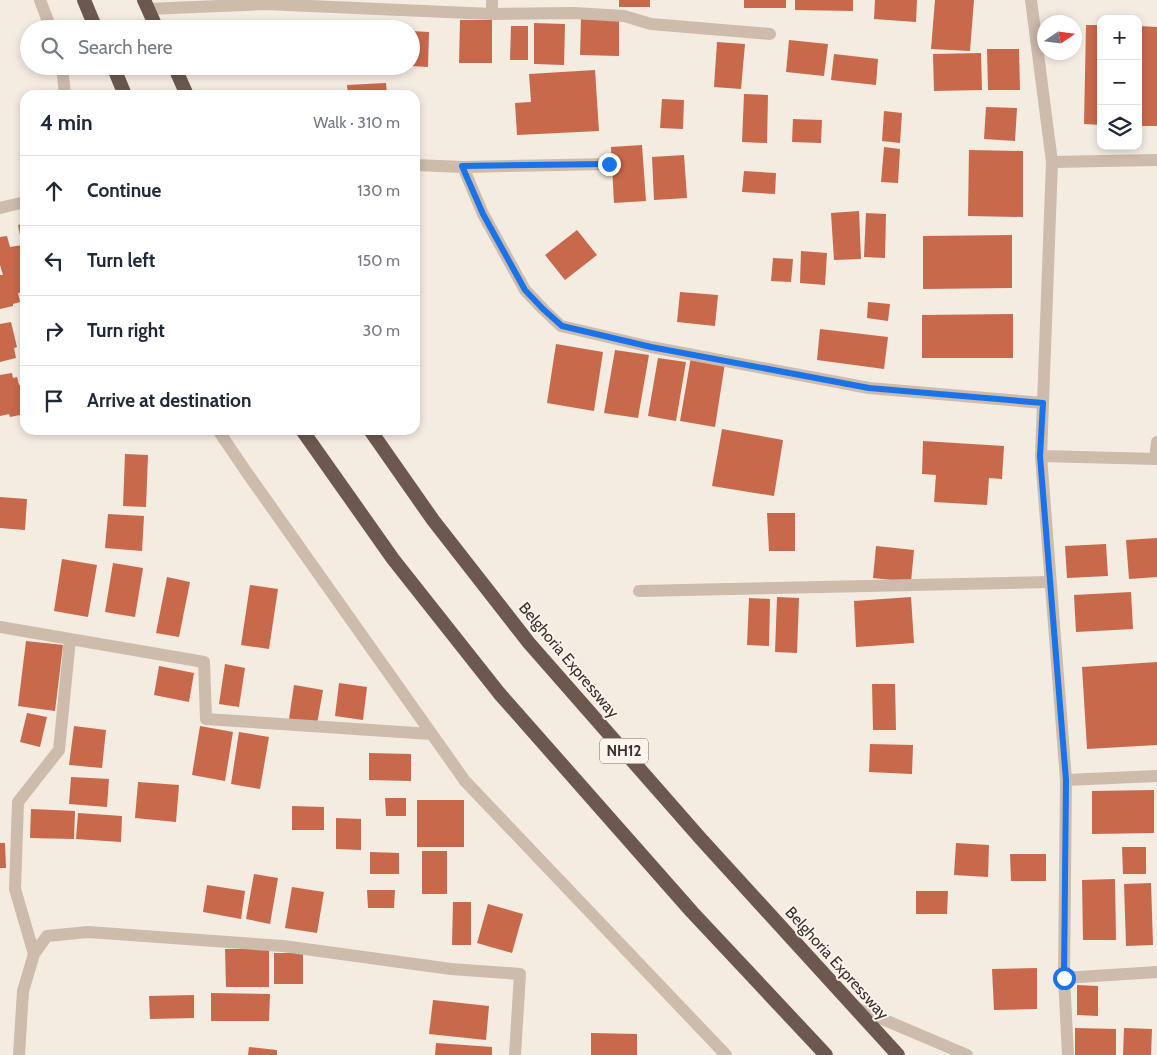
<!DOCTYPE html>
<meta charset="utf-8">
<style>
body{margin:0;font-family:Cabin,sans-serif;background:#f2f2f3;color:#1f2937}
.controls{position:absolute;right:15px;top:15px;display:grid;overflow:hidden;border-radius:10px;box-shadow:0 2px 8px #0003}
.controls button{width:45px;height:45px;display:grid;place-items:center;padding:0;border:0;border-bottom:1px solid #e0e1e3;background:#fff;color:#1f2937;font:25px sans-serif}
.compass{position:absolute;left:1037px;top:15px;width:45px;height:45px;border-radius:50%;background:#fff;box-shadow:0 2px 8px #0003;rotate:77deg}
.stop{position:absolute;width:15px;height:15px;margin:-11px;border:4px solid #1a73e8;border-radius:50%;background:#fff}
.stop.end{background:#1a73e8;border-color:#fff;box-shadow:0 1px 5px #0008}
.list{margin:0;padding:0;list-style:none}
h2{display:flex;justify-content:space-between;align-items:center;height:65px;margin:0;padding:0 20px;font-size:21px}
h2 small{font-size:16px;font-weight:400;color:#747a83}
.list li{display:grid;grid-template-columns:32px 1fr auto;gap:15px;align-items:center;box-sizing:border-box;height:70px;padding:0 20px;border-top:1px solid #e0e1e3}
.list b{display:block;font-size:19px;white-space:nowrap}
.list em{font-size:16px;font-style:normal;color:#747a83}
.icon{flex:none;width:28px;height:28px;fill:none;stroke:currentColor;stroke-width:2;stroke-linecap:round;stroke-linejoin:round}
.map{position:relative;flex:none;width:1157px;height:1055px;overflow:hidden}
.search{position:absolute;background:#fff;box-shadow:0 2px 8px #0003;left:20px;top:20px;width:400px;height:55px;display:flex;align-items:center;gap:12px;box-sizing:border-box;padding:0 18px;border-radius:28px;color:#747a83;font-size:19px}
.panel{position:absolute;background:#fff;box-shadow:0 2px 8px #0003;left:20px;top:90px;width:400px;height:345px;border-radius:15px}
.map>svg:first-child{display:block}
.building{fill:#c8694b}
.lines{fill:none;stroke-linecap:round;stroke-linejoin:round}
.service{stroke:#cdbbac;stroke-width:12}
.minor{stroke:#cdbbac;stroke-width:12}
.tertiary{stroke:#cdbbac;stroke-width:12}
.trunk{stroke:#6c584f;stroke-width:14}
.route{stroke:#1a73e8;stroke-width:6}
.labels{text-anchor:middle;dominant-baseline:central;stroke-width:4;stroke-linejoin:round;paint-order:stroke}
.shield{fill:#fbf5ee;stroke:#756b66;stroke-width:1}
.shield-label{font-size:15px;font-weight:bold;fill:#3b302b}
.street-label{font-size:16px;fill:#3b302b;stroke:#fbf5ee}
</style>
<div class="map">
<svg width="1157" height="1055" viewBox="0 0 1157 1055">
<rect width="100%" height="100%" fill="#f4ebe1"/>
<path class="building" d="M 619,0 L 650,0 L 650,7 L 619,7 Z
M 744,0 L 786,0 L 786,8 L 744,8 Z
M 795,0 L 853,0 L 853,11 L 795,10 Z
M 875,0 L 917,0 L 916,22 L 874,19 Z
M 935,0 L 974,0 L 970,51 L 931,49 Z
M 581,19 L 619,20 L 619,56 L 580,55 Z
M 460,20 L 492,20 L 492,63 L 459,63 Z
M 534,23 L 565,24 L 564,65 L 534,64 Z
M 1086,25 L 1101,25 L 1101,125 L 1084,124 Z
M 511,26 L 528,26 L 528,60 L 510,60 Z
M 1138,26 L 1157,27 L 1157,126 L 1138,126 Z
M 411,31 L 429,32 L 428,67 L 411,66 Z
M 789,40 L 828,44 L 824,76 L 786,72 Z
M 717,42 L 745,44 L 741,89 L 714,87 Z
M 987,49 L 1019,49 L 1020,90 L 988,90 Z
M 981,53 L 982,90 L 934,91 L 933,54 Z
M 834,54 L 878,59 L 876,85 L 831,80 Z
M 595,70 L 599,131 L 517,135 L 515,103 L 531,102 L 529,74 Z
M 386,83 L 387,95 L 348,95 L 347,85 Z
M 744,94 L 768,95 L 767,143 L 742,142 Z
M 662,99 L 684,100 L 683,129 L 660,128 Z
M 986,107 L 1017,108 L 1015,141 L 984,139 Z
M 884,111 L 902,113 L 900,143 L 882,141 Z
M 793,119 L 822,120 L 821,143 L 792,142 Z
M 642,145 L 646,201 L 614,203 L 611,147 Z
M 884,147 L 900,149 L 898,183 L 881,182 Z
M 969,150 L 1023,151 L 1023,217 L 968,216 Z
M 684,155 L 687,198 L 654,200 L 652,157 Z
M 744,171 L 776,173 L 775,194 L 742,192 Z
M 859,211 L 861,259 L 834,260 L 831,213 Z
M 866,213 L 886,214 L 885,258 L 864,257 Z
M 25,223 L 25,291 L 18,293 L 20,302 L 13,304 L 13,306 L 0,309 L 0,275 L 3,275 L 0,265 L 0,237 L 7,236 L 10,247 L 22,245 L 18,225 Z
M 577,230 L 597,255 L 565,280 L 545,255 Z
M 1012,235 L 1012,288 L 923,289 L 923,236 Z
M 801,251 L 827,253 L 825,285 L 800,283 Z
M 773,258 L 793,259 L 791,282 L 771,281 Z
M 680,292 L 718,295 L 715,326 L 677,322 Z
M 868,302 L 890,304 L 888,321 L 867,318 Z
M 1013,314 L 1013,358 L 922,358 L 922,315 Z
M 11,322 L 17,347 L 14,348 L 16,358 L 0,362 L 0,324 Z
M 820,329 L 888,337 L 884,369 L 817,360 Z
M 556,344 L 603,352 L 594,411 L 547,403 Z
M 615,350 L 649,355 L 638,418 L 604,413 Z
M 691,357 L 725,363 L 715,427 L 680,421 Z
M 658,358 L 686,362 L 676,421 L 648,416 Z
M 12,373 L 13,378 L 17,377 L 19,385 L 25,383 L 25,414 L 10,417 L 9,414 L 0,416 L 0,375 Z
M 722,429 L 783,440 L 774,496 L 712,486 Z
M 923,441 L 1004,446 L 1002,479 L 989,478 L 987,505 L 934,502 L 936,475 L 922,474 Z
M 125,454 L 148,455 L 146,507 L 123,506 Z
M 0,497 L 27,499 L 25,530 L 0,528 Z
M 767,513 L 795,513 L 795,551 L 769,551 Z
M 108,514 L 144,516 L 142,551 L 105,548 Z
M 1157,538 L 1157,577 L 1129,579 L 1126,540 Z
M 1106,544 L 1108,576 L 1067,578 L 1065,546 Z
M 876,546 L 914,550 L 911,582 L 873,578 Z
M 62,559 L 97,565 L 88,617 L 54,611 Z
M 113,563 L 143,568 L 135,617 L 105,612 Z
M 167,577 L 190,582 L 179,637 L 156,633 Z
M 250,585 L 278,589 L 269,649 L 241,645 Z
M 1131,592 L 1133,629 L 1076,632 L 1074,595 Z
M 777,597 L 799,598 L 797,653 L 775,652 Z
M 911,597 L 914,643 L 856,647 L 854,601 Z
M 749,598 L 770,599 L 769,646 L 747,645 Z
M 26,641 L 63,645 L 55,711 L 18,706 Z
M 1157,662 L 1157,745 L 1087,749 L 1082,667 Z
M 225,664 L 245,668 L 239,707 L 219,704 Z
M 159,666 L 194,673 L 189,702 L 154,695 Z
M 339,683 L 367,687 L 363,720 L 335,716 Z
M 872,684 L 895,684 L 896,730 L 873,730 Z
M 294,685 L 323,690 L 317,724 L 289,719 Z
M 27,713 L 47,717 L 40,747 L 20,742 Z
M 74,726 L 106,730 L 102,768 L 69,765 Z
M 200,726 L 233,732 L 225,781 L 192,775 Z
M 239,732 L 269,737 L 260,789 L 231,784 Z
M 870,744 L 913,745 L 912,774 L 869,772 Z
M 369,753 L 411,754 L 411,781 L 369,780 Z
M 71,777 L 109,779 L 107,807 L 69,804 Z
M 138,782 L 179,785 L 176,822 L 135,818 Z
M 1154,790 L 1154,833 L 1092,834 L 1092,791 Z
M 385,798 L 406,798 L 406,816 L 386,816 Z
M 417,800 L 464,800 L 464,847 L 417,847 Z
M 292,806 L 324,807 L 324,830 L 292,830 Z
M 31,809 L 75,811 L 74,839 L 30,838 Z
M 78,813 L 122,816 L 121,842 L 76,839 Z
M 336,818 L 361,819 L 361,850 L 336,849 Z
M 0,843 L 5,843 L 6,868 L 0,868 Z
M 956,843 L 989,845 L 988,877 L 954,875 Z
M 1122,847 L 1146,847 L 1146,874 L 1123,874 Z
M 422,851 L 447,851 L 447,894 L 422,894 Z
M 370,852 L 399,853 L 399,874 L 370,874 Z
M 1010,854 L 1046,854 L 1046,881 L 1011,881 Z
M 254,874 L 278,878 L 270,924 L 246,919 Z
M 1115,879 L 1116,940 L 1083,940 L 1082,880 Z
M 1151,883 L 1153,945 L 1126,946 L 1124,884 Z
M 207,885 L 245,891 L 241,919 L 203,912 Z
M 292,887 L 324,892 L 317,933 L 285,928 Z
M 367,890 L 395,890 L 394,908 L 368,908 Z
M 916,891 L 948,891 L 947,914 L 916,914 Z
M 453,902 L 471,902 L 471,945 L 452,945 Z
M 488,904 L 523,914 L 512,953 L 477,943 Z
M 225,949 L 269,949 L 269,987 L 226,987 Z
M 274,953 L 303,953 L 303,984 L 274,984 Z
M 1037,968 L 1037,1009 L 994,1010 L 992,969 Z
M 1077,985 L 1098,986 L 1098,1016 L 1077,1015 Z
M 211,993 L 270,994 L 269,1021 L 211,1021 Z
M 194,995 L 194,1018 L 150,1019 L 149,996 Z
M 433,1000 L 489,1006 L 486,1040 L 429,1034 Z
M 1075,1028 L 1116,1029 L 1116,1055 L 1075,1055 Z
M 1124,1028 L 1152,1029 L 1151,1055 L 1123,1055 Z
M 591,1033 L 637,1034 L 637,1055 L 591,1055 Z
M 436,1043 L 492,1047 L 492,1055 L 435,1055 Z
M 249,1047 L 277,1050 L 277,1055 L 248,1055 Z"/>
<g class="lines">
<path class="service" d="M 0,208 L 25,202"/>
<path class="minor" d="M 40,0 L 51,29
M 148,9 L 265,4 L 492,14 L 574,13 L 624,16 L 651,24 L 770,34
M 492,14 L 492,0
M 62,66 L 65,95
M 1052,162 L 1157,160
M 415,165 L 463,167 L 483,214 L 525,290 L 543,309 L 561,326 L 651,347 L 869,388 L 1043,403
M 463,167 L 609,164
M 218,430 L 245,470 L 465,781 L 726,1055
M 1041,456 L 1157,459
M 1155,459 L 1157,442
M 639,591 L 1049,582
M 0,627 L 204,662 L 206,719 L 431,734
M 1066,780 L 1157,776
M 34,954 L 15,889 L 18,802 L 59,750 L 70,639
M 1064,978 L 1157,972
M 854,1007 L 967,1055
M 19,1055 L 23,991 L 34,954 L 47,936 L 88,932 L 283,946 L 451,969 L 520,974 L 515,1055"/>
<path class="tertiary" d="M 1031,0 L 1052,162 L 1041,456 L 1066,780 L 1064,978 L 1068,1055"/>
<path class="trunk" d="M 84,0 L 96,29
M 144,0 L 157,29
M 113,66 L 125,95
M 174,66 L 187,95
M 302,430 L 393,559 L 499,693 L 692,912 L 826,1055
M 370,430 L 433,520 L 529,643 L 701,839 L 898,1055"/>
</g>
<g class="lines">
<path class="route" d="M 609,164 L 462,166 L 483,214 L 525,290 L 543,309 L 562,326 L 651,347 L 869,388 L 1043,403 L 1040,456 L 1066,780 L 1064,978"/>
</g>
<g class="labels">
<rect class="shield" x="600" y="738.5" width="48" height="25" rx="4"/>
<g class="shield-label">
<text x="624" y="751">NH12</text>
</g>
<g class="street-label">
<text transform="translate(569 660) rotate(50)">Belghoria Expressway</text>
<text transform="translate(837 963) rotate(48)">Belghoria Expressway</text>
</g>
</g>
</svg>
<div class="controls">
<button>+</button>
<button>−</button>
<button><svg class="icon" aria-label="layers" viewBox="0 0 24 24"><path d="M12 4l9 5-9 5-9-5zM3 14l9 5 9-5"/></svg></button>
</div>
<svg class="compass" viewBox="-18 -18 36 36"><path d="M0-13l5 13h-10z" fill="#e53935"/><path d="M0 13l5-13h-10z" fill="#747a83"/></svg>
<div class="stop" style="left:1064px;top:978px"></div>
<div class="stop end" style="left:609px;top:164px"></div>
<div class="search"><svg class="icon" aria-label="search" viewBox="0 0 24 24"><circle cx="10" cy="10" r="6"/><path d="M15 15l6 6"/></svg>Search here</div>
<section class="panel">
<h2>4 min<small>Walk · 310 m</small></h2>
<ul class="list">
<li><svg class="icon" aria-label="ahead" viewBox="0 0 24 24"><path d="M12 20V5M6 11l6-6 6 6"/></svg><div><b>Continue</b></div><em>130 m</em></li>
<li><svg class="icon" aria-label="left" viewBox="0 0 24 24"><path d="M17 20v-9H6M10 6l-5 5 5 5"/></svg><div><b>Turn left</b></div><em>150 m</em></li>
<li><svg class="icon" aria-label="right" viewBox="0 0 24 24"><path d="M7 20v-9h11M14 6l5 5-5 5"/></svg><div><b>Turn right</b></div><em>30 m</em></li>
<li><svg class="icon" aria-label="arrive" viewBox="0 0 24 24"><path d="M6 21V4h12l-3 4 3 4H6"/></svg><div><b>Arrive at destination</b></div></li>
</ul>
</section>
</div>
